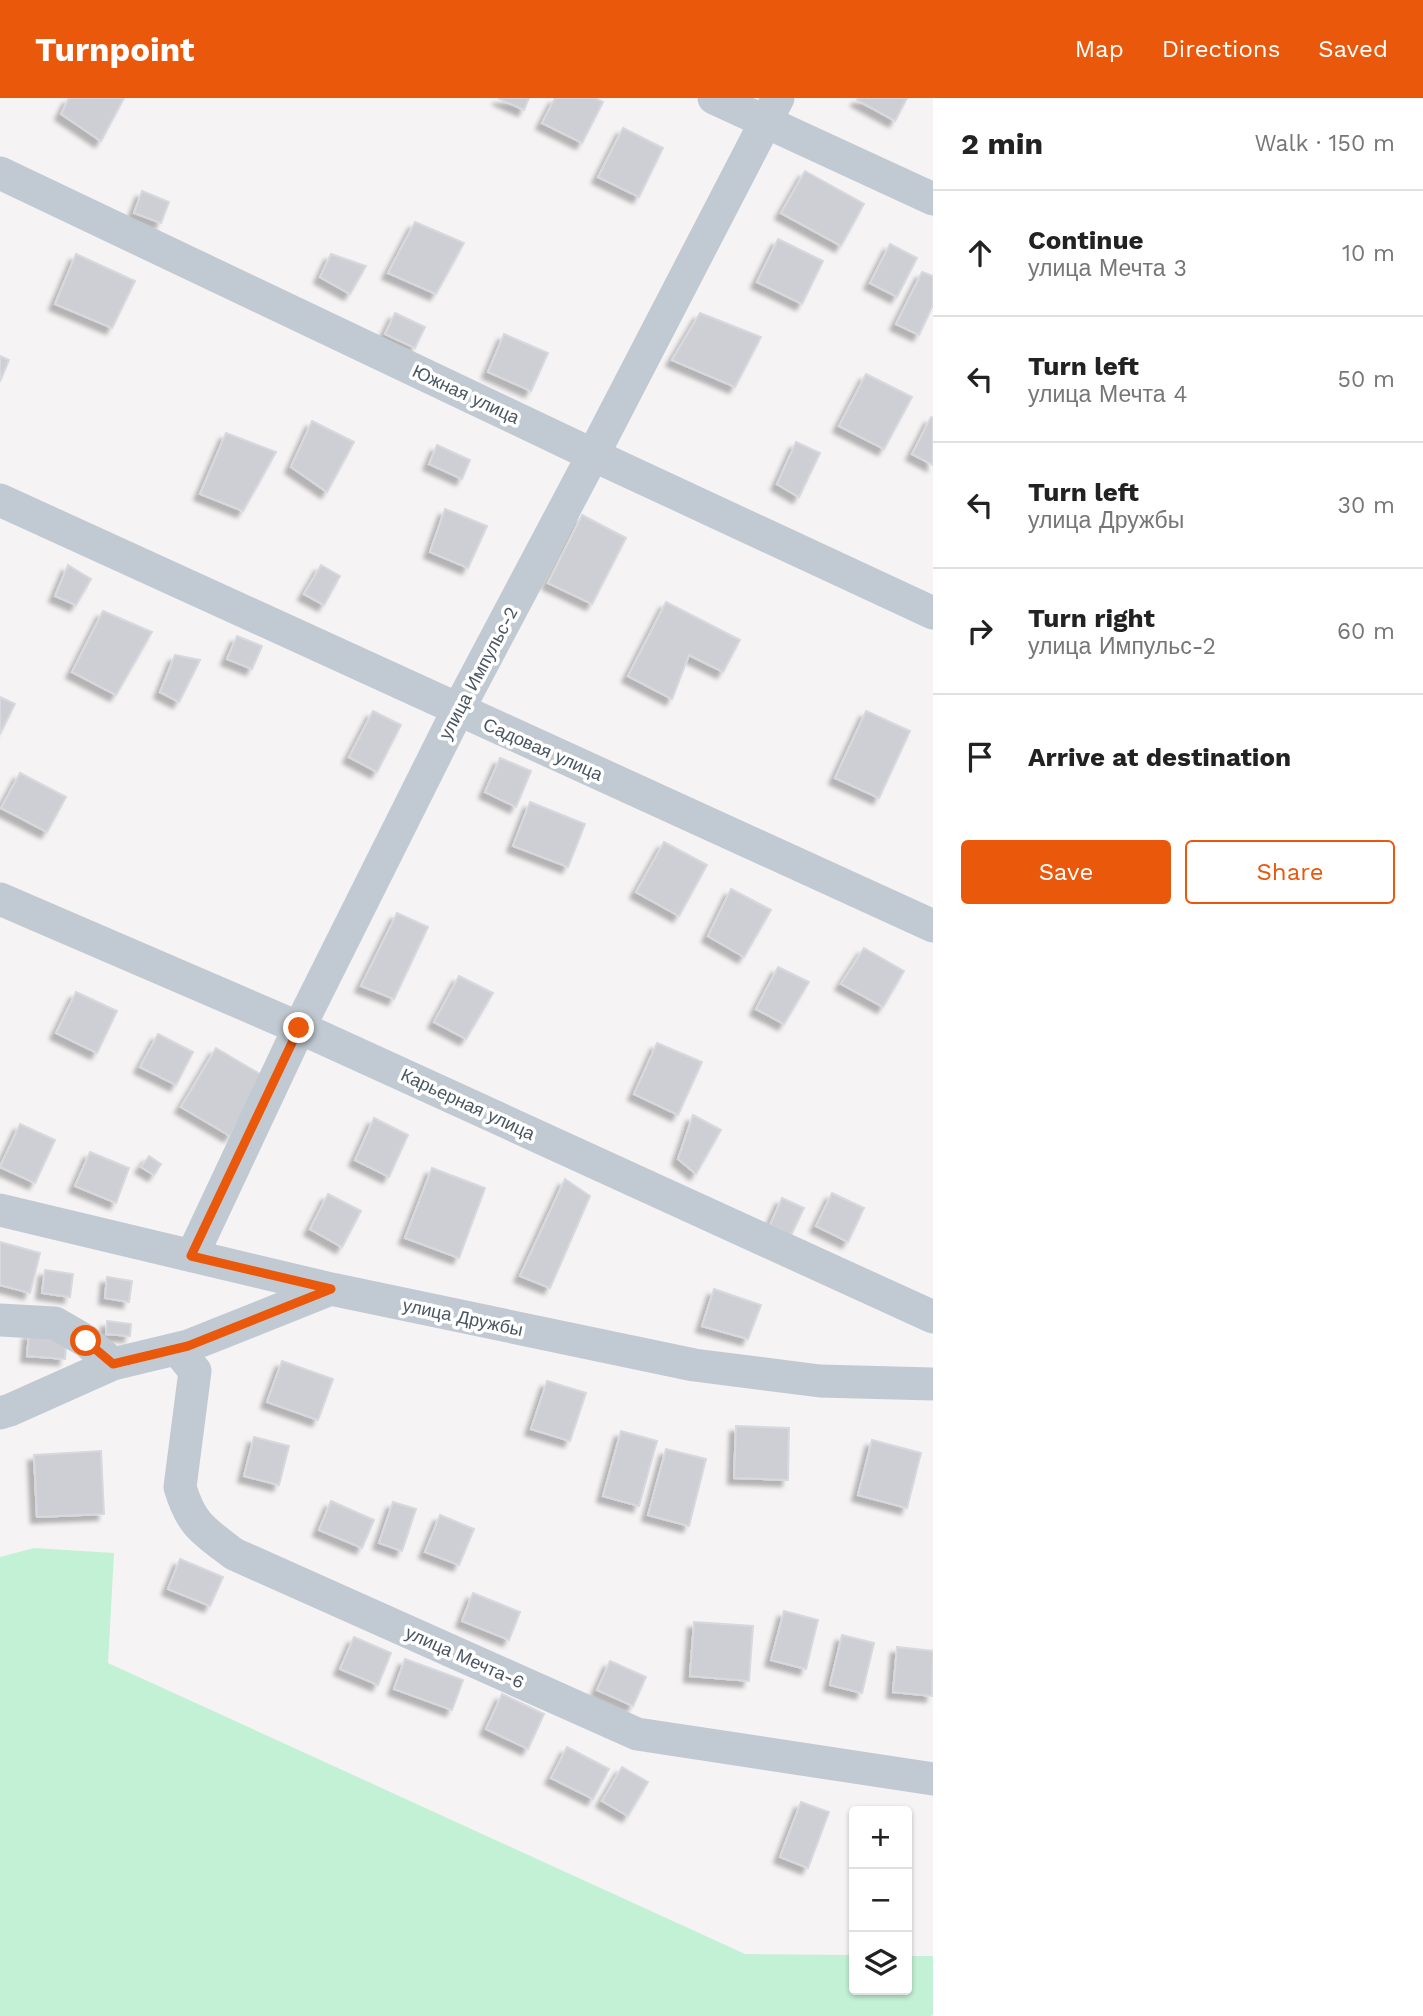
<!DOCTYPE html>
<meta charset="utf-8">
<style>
body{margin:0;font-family:"Work Sans",sans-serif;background:#f6f6f6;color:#222}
.controls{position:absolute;right:21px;bottom:21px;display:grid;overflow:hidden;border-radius:7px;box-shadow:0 2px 5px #0004}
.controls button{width:63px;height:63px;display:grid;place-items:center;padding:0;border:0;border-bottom:2px solid #e0e0e0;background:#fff;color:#222;font:35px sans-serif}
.stop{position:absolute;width:21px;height:21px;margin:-16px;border:5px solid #ea580c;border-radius:50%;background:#fff}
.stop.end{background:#ea580c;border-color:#fff;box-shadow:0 2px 7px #0008}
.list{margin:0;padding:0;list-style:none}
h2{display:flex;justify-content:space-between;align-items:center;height:91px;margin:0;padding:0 28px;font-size:30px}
h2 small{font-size:23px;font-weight:400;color:#767676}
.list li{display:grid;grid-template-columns:46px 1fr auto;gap:21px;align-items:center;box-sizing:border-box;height:126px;padding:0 28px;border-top:2px solid #e0e0e0}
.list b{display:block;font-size:26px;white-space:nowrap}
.list p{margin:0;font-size:23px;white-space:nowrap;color:#767676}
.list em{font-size:23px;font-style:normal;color:#767676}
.actions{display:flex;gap:14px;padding:21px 28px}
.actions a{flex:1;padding:16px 0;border:2px solid #ea580c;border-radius:7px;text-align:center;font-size:24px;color:#ea580c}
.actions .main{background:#ea580c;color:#fff}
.icon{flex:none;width:38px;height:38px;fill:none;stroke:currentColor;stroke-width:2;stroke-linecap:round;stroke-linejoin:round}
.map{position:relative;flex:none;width:933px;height:1918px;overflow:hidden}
header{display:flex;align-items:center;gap:42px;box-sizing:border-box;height:98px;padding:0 35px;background:#ea580c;color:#fff}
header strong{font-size:33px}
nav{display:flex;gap:38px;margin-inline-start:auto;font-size:24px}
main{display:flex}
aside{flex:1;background:#fff}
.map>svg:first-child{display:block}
.green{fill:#c3f1d5}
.building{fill:#cdcfd5;stroke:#d7d9de;stroke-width:2;filter:url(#shadow)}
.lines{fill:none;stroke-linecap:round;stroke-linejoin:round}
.minor{stroke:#c1cad2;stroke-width:33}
.route{stroke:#ea580c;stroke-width:9}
.labels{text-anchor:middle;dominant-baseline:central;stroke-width:7;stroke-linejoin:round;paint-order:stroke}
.street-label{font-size:18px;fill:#4a5661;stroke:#fff}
</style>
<header>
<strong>Turnpoint</strong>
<nav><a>Map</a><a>Directions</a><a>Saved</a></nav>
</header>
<main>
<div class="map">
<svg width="933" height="1918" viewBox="0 0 933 1918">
<defs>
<filter id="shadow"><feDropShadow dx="-6" dy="6" stdDeviation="2" flood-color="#0004"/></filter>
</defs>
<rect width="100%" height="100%" fill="#f5f3f3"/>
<path class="green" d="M 34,1450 L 114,1455 L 108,1565 L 745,1856 L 854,1857 L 854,1892 L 907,1892 L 907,1858 L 933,1858 L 933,1916 L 931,1918 L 0,1918 L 0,1459 Z"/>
<path class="building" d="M 69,0 L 124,0 L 101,43 L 61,16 Z
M 498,0 L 529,0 L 524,12 Z
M 555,0 L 595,0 L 603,4 L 582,45 L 542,25 Z
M 858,0 L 907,0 L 895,23 L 857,2 Z
M 623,30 L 663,50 L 639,99 L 598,79 Z
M 805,73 L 864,106 L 841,148 L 781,115 Z
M 142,93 L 169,104 L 161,125 L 134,115 Z
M 415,124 L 464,145 L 436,196 L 388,175 Z
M 778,141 L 823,163 L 802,206 L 757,184 Z
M 890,146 L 917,160 L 897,199 L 870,185 Z
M 76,156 L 135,183 L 112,230 L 55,206 Z
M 331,156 L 366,168 L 350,196 L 320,179 Z
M 922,174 L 933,178 L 933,207 L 919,237 L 896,226 Z
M 395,215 L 425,229 L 415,250 L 385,236 Z
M 700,215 L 761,239 L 735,289 L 672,262 Z
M 504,236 L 548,255 L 531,293 L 488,274 Z
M 0,258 L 9,262 L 0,283 Z
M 866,276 L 912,299 L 884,351 L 839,328 Z
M 931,319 L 933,320 L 933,367 L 912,356 Z
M 312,323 L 354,344 L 327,394 L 291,369 Z
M 226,335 L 276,354 L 243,413 L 200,396 Z
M 796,344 L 820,355 L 799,399 L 777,386 Z
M 437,347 L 470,362 L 462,381 L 429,366 Z
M 445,411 L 487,428 L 468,470 L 430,454 Z
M 582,417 L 626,440 L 592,506 L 548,485 Z
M 68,467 L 91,481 L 76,507 L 55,498 Z
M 321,467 L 340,478 L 324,507 L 304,496 Z
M 666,504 L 740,542 L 723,574 L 689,557 L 672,601 L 628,578 Z
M 103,513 L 152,534 L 116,597 L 72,574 Z
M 237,538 L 262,548 L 252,571 L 227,561 Z
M 175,557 L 200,562 L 179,604 L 160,594 Z
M 0,599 L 15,606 L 0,636 Z
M 373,613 L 401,627 L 377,674 L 349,659 Z
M 866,613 L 910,633 L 879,700 L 835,680 Z
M 500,660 L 531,673 L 516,709 L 485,694 Z
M 20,675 L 66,699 L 47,734 L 1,710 Z
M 530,704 L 585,726 L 568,769 L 513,748 Z
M 664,744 L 707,767 L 679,818 L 636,794 Z
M 731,791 L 771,812 L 744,859 L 708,838 Z
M 397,815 L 428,829 L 394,901 L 361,888 Z
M 864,850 L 904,873 L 883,909 L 841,886 Z
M 778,869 L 809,884 L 784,926 L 756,911 Z
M 459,878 L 493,895 L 466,941 L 434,924 Z
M 76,894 L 117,913 L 97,955 L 56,935 Z
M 158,936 L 193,954 L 176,987 L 140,969 Z
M 657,945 L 702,964 L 678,1017 L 634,996 Z
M 216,950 L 265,979 L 230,1038 L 181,1009 Z
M 693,1017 L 721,1032 L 696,1076 L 678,1061 Z
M 374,1020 L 408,1037 L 389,1079 L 355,1062 Z
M 20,1026 L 55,1042 L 35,1085 L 0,1069 Z
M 90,1054 L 129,1070 L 116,1105 L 75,1088 Z
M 149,1058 L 161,1066 L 154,1077 L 141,1069 Z
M 432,1070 L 485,1090 L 459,1160 L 405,1140 Z
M 565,1081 L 590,1098 L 550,1190 L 520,1178 Z
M 832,1095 L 864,1110 L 848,1144 L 816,1128 Z
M 328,1096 L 361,1113 L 342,1149 L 310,1131 Z
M 782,1100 L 804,1110 L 791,1137 L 770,1127 Z
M 0,1144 L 40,1155 L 30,1195 L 0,1187 Z
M 45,1172 L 73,1176 L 70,1199 L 42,1195 Z
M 107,1179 L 132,1183 L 129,1204 L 105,1200 Z
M 714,1191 L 761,1207 L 748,1241 L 702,1228 Z
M 107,1223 L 131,1226 L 130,1238 L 106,1236 Z
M 29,1235 L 67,1238 L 65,1261 L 27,1258 Z
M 282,1263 L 333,1281 L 318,1322 L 267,1304 Z
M 547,1283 L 586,1295 L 570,1343 L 531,1331 Z
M 736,1328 L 789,1330 L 788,1382 L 734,1380 Z
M 621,1333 L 657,1343 L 639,1408 L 603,1398 Z
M 254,1339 L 289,1348 L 279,1387 L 244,1378 Z
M 872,1342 L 921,1355 L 907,1410 L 858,1397 Z
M 666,1351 L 706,1361 L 689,1428 L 648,1417 Z
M 101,1353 L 104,1416 L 37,1419 L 34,1357 Z
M 331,1403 L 374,1422 L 362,1450 L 319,1432 Z
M 393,1404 L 416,1411 L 402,1453 L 379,1445 Z
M 440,1417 L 474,1431 L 459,1467 L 425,1454 Z
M 180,1461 L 223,1479 L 210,1508 L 168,1491 Z
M 473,1495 L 520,1514 L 509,1542 L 462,1523 Z
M 784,1513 L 818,1522 L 806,1571 L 771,1562 Z
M 694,1524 L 753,1528 L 749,1583 L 690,1578 Z
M 842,1537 L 874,1545 L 862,1595 L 830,1587 Z
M 354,1539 L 391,1555 L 378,1587 L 340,1571 Z
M 897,1549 L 933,1553 L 932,1598 L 893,1594 Z
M 405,1561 L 463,1582 L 452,1612 L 394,1591 Z
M 610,1563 L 646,1579 L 633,1608 L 597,1592 Z
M 502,1596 L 544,1616 L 528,1651 L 486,1631 Z
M 567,1649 L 609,1671 L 593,1701 L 551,1680 Z
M 622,1669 L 648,1684 L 628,1718 L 602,1703 Z
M 801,1704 L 829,1714 L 808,1770 L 780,1759 Z"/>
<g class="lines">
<path class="minor" d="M 714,0 L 933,101
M 0,75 L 593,357 L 933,515
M 0,402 L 933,828
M 0,801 L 318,938 L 933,1219
M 0,1112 L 331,1191 L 694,1267 L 820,1283 L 933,1286
M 192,1158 L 299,930 L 458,612 L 593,357 L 778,0
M 0,1222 L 55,1225 L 86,1243 L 113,1266
M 177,1251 L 195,1273 L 180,1389 C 191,1427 204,1433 234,1456 L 637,1636 L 933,1681
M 0,1315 L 10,1312 L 113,1266 L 188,1248 L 331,1191"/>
</g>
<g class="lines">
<path class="route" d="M 86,1243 L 113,1266 L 188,1248 L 331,1191 L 191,1158 L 299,930"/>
</g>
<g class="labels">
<g class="street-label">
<text transform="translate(466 296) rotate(25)">Южная улица</text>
<text transform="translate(478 575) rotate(-62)">улица Импульс-2</text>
<text transform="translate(543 651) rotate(24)">Садовая улица</text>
<text transform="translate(468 1006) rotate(25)">Карьерная улица</text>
<text transform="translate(463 1219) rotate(12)">улица Дружбы</text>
<text transform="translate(465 1559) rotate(24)">улица Мечта-6</text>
</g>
</g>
</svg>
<div class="controls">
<button>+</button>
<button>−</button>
<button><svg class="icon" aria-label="layers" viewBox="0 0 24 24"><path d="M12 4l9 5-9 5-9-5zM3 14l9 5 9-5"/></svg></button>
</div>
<div class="stop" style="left:86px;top:1243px"></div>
<div class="stop end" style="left:299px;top:930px"></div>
</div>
<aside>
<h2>2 min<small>Walk · 150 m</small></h2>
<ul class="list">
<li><svg class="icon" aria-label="ahead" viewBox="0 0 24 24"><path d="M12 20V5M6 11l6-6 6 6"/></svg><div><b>Continue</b><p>улица Мечта 3</p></div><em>10 m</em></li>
<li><svg class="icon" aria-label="left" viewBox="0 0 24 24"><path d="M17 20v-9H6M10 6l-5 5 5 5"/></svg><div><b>Turn left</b><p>улица Мечта 4</p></div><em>50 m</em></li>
<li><svg class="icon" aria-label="left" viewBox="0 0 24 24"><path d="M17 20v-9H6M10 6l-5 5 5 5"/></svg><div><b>Turn left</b><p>улица Дружбы</p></div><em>30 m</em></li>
<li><svg class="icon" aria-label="right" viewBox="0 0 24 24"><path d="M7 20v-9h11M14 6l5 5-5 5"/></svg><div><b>Turn right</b><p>улица Импульс-2</p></div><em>60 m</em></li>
<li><svg class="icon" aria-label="arrive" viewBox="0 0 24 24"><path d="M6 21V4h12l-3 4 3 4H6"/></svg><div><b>Arrive at destination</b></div></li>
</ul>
<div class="actions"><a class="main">Save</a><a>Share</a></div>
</aside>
</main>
